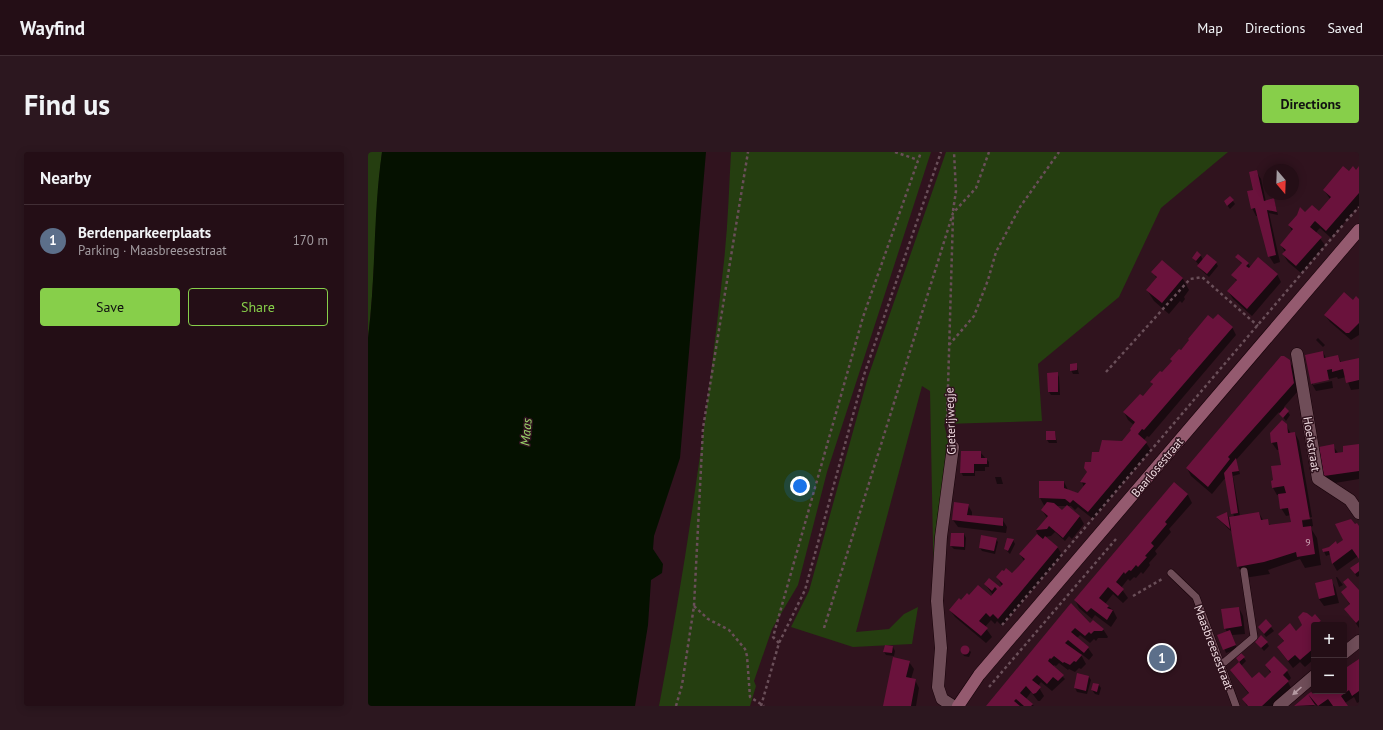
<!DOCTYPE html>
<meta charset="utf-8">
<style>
body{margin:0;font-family:"PT Sans",sans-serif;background:#2c171f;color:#f1f3f6}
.controls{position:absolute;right:12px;bottom:12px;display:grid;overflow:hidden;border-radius:4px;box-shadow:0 2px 10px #0003}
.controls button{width:36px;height:36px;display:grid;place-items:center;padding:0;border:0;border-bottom:1px solid #412e35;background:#240e16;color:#f1f3f6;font:20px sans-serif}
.compass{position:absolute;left:895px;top:12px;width:36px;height:36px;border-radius:50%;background:#240e16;box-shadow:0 2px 10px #0003;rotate:161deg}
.you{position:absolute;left:432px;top:334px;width:14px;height:14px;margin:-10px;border:3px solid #fff;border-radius:50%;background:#1a73e8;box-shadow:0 0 0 6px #1a73e833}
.badge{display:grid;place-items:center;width:26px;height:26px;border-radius:50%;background:#87cf4a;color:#fff;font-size:13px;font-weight:700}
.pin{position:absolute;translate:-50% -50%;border:2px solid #fff;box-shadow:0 1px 4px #0006}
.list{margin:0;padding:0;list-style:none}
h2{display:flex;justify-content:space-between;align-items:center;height:52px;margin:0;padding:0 16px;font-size:17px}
h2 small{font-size:13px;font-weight:400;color:#a39ca1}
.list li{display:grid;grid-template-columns:26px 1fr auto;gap:12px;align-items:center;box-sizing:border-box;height:72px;padding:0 16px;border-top:1px solid #412e35}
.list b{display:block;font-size:15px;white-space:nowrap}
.list p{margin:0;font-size:13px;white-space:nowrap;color:#a39ca1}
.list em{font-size:13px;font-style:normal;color:#a39ca1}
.actions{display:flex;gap:8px;padding:12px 16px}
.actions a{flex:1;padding:9px 0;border:1px solid #87cf4a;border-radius:4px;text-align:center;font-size:14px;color:#87cf4a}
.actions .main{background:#87cf4a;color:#111}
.map{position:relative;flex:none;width:991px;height:554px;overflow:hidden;border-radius:4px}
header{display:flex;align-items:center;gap:24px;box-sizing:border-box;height:56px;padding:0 20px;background:#240e16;border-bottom:1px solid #412e35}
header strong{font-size:19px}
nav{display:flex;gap:22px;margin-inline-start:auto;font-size:14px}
.intro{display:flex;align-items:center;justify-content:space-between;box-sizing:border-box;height:96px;padding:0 24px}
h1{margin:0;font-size:28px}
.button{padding:10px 18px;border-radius:4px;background:#87cf4a;color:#111;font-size:14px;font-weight:700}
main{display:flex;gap:24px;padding:0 24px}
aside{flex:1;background:#240e16;border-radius:4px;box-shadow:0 2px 10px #0003}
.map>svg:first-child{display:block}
.green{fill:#253e10}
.water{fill:#051100}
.shadow{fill:#0007;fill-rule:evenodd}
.building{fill:#6a123c}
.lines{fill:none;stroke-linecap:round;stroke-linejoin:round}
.lane-casing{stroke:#160108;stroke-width:8}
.street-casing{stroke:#160108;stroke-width:13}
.secondary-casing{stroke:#160108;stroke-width:13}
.path{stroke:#6a4f59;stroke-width:2.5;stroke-dasharray:3 3;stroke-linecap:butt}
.lane{stroke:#6f4d58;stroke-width:7}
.street{stroke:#6f4d58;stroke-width:12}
.secondary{stroke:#945a6f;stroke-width:12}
.oneway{fill:#b59aa2}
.labels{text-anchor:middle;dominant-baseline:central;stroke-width:3;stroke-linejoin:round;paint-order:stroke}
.number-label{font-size:10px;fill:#cda7b6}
.street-label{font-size:12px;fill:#eed9df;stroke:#30131e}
.water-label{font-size:13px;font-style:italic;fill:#9bda6c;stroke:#30131e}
</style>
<header>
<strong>Wayfind</strong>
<nav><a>Map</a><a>Directions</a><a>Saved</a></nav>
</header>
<div class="intro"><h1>Find us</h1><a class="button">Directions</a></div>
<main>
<aside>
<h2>Nearby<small></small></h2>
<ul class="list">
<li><span class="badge" style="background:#5c6f8a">1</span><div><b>Berdenparkeerplaats</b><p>Parking · Maasbreesestraat</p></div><em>170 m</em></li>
</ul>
<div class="actions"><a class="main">Save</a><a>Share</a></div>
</aside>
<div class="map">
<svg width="991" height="554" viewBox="0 0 991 554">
<rect width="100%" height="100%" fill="#30131e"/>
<path class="green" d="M 0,0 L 14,0 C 6,62 8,124 0,186 Z
M 363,0 L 563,0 L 459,320 L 430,433 L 404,477 L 386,529 L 388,534 L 382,554 L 291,554 C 319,407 340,258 356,109 C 360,73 361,36 363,0 Z
M 578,0 L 860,0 L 793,56 L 751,145 L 670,212 L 674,269 L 576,272 L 582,296 L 566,444 L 562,239 L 554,234 L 488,480 L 521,477 L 536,462 L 550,455 L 544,492 L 485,495 L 423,475 L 441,439 L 500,225 Z"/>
<path class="water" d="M 14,0 L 338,0 L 312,306 L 286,384 L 285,397 L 295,412 L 294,421 L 283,428 L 280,473 L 267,554 L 0,554 L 0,186 C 8,124 5,62 14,0 Z"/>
<path class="shadow" d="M 991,16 L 991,54 L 963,86 L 952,76 L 950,78 L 948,81 L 957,93 L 933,121 L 920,110 L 915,102 L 917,100 L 913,93 L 924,79 L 921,73 L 937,62 L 951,60 L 962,47 L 956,38 L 981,20 L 988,19 Z
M 888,19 L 893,27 L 898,50 L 906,48 L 910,63 L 901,61 L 912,110 L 906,112 L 901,104 L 890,64 L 888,64 L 884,56 Z
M 862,45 L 867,52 L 862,57 L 859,53 Z
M 833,104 L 835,108 L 848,111 L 850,114 L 841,125 L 832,117 L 831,113 L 825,106 Z
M 868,105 L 880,111 L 882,115 L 909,122 L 913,130 L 884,164 L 865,147 L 860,139 L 869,130 L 865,123 L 874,112 Z
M 794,109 L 815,127 L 821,138 L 816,145 L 817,147 L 814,151 L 812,149 L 801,162 L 786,149 L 779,138 L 789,127 L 785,120 Z
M 991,148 L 991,183 L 983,188 L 962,170 L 957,163 L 985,149 Z
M 845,169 L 864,175 L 868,183 L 781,285 L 779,284 L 776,288 L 783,298 L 725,367 L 710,355 L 707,358 L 703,354 L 699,354 L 712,365 L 716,372 L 704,387 L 701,384 L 697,389 L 687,380 L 683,384 L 677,385 L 690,396 L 694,403 L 634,474 L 629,469 L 627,472 L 623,468 L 617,475 L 624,485 L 618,491 L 587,465 L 582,458 L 593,449 L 623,445 L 625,443 L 617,432 L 632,436 L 634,434 L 629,425 L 644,423 L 656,409 L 652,402 L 670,383 L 668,379 L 679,366 L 674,358 L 677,355 L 672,346 L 672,330 L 696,330 L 700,338 L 711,342 L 716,335 L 714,330 L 720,321 L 717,316 L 724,311 L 731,301 L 755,290 L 764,279 L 766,273 L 760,268 L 756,260 L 775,245 L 785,233 L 783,230 L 794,222 L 804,210 L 803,207 ZM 688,354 L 699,354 L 694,359 Z
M 950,186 L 957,193 L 955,195 L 948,188 Z
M 955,200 L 958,206 L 970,204 L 973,210 L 991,207 L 991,237 L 983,238 L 978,225 L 970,227 L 969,225 L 945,231 L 945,233 L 964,229 L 965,236 L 948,239 L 944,232 L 938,204 Z
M 921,209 L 926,217 L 930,239 L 916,255 L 922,263 L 918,269 L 911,260 L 868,308 L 872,322 L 865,324 L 872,364 L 891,361 L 895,368 L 899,368 L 902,374 L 924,371 L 923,363 L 918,364 L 913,356 L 911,343 L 909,343 L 905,336 L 914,314 L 911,298 L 909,298 L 904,291 L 918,273 L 923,282 L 927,281 L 931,289 L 944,365 L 928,368 L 928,370 L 944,367 L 945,374 L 942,375 L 949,386 L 953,413 L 937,416 L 932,407 L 900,418 L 902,422 L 876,426 L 870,414 L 864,380 L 849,366 L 859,361 L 861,366 L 866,365 L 858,325 L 844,342 L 823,324 L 819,316 Z
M 708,212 L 711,222 L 705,222 L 703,218 Z
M 689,221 L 691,225 L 692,243 L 683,243 L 681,240 Z
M 687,280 L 689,291 L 681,291 L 679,288 Z
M 991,293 L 991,327 L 961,332 L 957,324 L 952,296 L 965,294 L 970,301 L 977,300 Z
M 612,300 L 621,310 L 621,315 L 617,315 L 617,319 L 607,319 L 607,324 L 595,324 L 593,320 Z
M 627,325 L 633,325 L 635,332 L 629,332 Z
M 806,331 L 820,343 L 824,351 L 801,377 L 803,380 L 787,399 L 789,402 L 781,411 L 782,413 L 775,422 L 773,420 L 768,426 L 766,425 L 762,429 L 760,427 L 753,436 L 760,446 L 755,451 L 745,442 L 737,452 L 745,458 L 749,466 L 743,475 L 727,463 L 724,467 L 711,456 L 707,448 Z
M 600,353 L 604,360 L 604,364 L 634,367 L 639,375 L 638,381 L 590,375 L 585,368 Z
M 987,374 L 991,376 L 991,406 L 990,404 L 969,419 L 965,412 L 963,402 L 958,404 L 955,397 L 969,394 L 977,389 Z
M 596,382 L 598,386 L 597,398 L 586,397 L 583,394 Z
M 628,387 L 630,390 L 627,402 L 614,399 L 612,396 Z
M 640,388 L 645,388 L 647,392 L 642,402 L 637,397 Z
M 991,411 L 991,424 L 989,425 L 985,419 Z
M 968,425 L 969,425 L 975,433 L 971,435 Z
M 963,428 L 967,435 L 971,451 L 956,454 L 951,447 Z
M 974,440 L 991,440 L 991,476 L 978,457 L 982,453 Z
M 703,453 L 722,472 L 735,477 L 740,485 L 739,486 L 730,486 L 728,489 L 726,487 L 722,491 L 712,483 L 709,486 L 720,496 L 725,503 L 721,508 L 712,501 L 718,512 L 713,517 L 711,516 L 707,520 L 701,517 L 700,518 L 691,511 L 688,514 L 686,513 L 685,515 L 697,527 L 684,539 L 673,530 L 670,534 L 676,544 L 672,549 L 670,549 L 663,540 L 658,547 L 666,554 L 619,554 Z
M 871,456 L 875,464 L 877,482 L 864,483 L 869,497 L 858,501 L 851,483 L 859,480 L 857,476 Z
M 944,467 L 952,469 L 955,473 L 946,473 L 946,507 L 937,515 L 932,510 L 925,516 L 910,496 L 916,490 L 911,482 L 928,480 Z
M 898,469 L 906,479 L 898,485 L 893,478 Z
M 888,490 L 899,491 L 901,494 L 896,499 Z
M 525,495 L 527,499 L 526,504 L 518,503 L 516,500 Z
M 595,495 L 600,497 L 603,500 L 601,505 L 596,504 L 594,500 Z
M 873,502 L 878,509 L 873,514 L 884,528 L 897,528 L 903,522 L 898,513 L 919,519 L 923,526 L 920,530 L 924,538 L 906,554 L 879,554 L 875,547 L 881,542 L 863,519 L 872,511 L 869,506 Z
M 991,508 L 991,550 L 989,551 L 986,545 L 977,551 L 978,554 L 949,554 L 944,549 L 946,554 L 928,554 L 947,539 L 976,539 L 976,518 Z
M 541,510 L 546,517 L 543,527 L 547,528 L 551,536 L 548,554 L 516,554 Z
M 721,525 L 723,528 L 719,542 L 709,540 L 707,536 Z
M 731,533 L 733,536 L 731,543 L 727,542 L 724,538 Z"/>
<path class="building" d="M 975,14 L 981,19 L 985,14 L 988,18 L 991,14 L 991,41 L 958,79 L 947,69 L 946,70 L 942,75 L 954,85 L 928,114 L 914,102 L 918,98 L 912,93 L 925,77 L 920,73 L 929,63 L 932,55 L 937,60 L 944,53 L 951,59 L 963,45 L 955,38 Z
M 889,18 L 896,49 L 906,46 L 909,60 L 899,58 L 908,103 L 900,105 L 887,56 L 883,57 L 879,39 L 885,38 L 881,20 Z
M 862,44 L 866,48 L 859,54 L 856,49 Z
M 829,99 L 833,103 L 828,109 L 824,106 Z
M 839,102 L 849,110 L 839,122 L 829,114 Z
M 870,102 L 881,111 L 878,114 L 881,116 L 890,105 L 910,122 L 879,157 L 859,139 L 869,128 L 863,123 L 874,111 L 867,105 Z
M 794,108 L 815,126 L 794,151 L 778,138 L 789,125 L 783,120 Z
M 976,140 L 985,148 L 988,144 L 991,147 L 991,171 L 981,181 L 978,181 L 956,163 Z
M 850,162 L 865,175 L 776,278 L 774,277 L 770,282 L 779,290 L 720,360 L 705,348 L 702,351 L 697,347 L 671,346 L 671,329 L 696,329 L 696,336 L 710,341 L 718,331 L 712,330 L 719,320 L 716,316 L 717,310 L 723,310 L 724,300 L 731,300 L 734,288 L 754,289 L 763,278 L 762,277 L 767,270 L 755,260 L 772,242 L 775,244 L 785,232 L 782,230 L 792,219 L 794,220 L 804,209 L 802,207 L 811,197 L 813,198 L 821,188 L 820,187 L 840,163 L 845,167 Z
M 955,199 L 956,206 L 970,203 L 972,210 L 991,206 L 991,228 L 978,231 L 975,217 L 964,220 L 964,217 L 959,218 L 961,228 L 943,232 L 937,203 Z
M 913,204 L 916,204 L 922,208 L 926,231 L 860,305 L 862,307 L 840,335 L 818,316 Z
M 709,211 L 709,218 L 702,219 L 702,212 Z
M 690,220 L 690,240 L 680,240 L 679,221 Z
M 917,255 L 921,259 L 915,266 L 911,262 Z
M 914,268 L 919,272 L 920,281 L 927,280 L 942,367 L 934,368 L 935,375 L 943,374 L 947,402 L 929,405 L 928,400 L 896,410 L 869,415 L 861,365 L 891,360 L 893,368 L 900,367 L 901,373 L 923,370 L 920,356 L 912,357 L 910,342 L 918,341 L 916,334 L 904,336 L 903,329 L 905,328 L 903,314 L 913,313 L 909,290 L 903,291 L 902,281 Z
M 678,279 L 687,279 L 688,288 L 678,288 Z
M 966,292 L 967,301 L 975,300 L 975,294 L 991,292 L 991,319 L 956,324 L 951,295 Z
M 593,299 L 613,299 L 613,306 L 619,306 L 619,312 L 606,312 L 606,321 L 592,321 Z
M 868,306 L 871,319 L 864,320 L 870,361 L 863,362 L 856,321 Z
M 806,330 L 820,342 L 797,370 L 799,372 L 783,391 L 786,394 L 777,404 L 779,405 L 770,415 L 768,413 L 763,419 L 761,418 L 757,422 L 756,420 L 748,430 L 756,437 L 750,444 L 740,435 L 731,446 L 741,454 L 739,456 L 745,458 L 739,468 L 723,456 L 719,460 L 706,448 Z
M 586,350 L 601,352 L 599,363 L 635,366 L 635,374 L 584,368 Z
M 679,350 L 686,351 L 694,358 L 699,353 L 712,364 L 695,386 L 681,374 L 679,377 L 668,378 L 680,364 L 673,358 Z
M 859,360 L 862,377 L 848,365 Z
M 983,367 L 987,372 L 989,371 L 991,374 L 991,407 L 984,397 L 964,412 L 961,399 L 955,400 L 954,397 L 961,395 L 968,389 L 969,392 L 975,388 L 967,372 Z
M 583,381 L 596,381 L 596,395 L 582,394 Z
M 669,382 L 675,387 L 677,384 L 690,395 L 630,467 L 625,462 L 622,465 L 618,461 L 611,469 L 620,476 L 613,484 L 581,458 L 591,446 L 593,448 L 599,441 L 601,443 L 610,433 L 623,444 L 629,437 L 627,435 L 624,439 L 616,432 L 621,426 L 632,435 L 635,432 L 628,425 L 634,418 L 636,419 L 638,416 L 644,421 L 650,415 L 657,407 L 651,402 Z
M 613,383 L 629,386 L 626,399 L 611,396 Z
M 639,386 L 646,387 L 640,399 L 636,397 Z
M 991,410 L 991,419 L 987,422 L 982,416 Z
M 980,426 L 991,438 L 991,468 L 988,471 L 976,457 L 982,452 L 973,440 L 979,435 L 975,430 Z
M 964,427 L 967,443 L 951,447 L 947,431 Z
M 703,451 L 722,471 L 725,468 L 736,477 L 734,479 L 726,479 L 723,482 L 721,480 L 717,484 L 707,476 L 703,480 L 721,495 L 716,501 L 700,488 L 697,491 L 714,503 L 708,510 L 706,509 L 702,513 L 696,510 L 695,511 L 686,504 L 683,507 L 682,506 L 680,509 L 696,523 L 690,529 L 685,525 L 679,532 L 669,523 L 664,528 L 673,535 L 668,541 L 665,542 L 658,534 L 652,541 L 665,552 L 663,554 L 656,554 L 648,547 L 646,549 L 652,554 L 618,554 Z
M 871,455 L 874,474 L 856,477 L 853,457 Z
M 935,460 L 939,461 L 944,465 L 947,462 L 953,469 L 946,473 L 946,496 L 932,508 L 927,503 L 920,509 L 909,495 L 916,489 L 910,482 L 922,471 L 928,479 L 934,473 L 930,465 Z
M 898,467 L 904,474 L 896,482 L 890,475 Z
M 862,478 L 868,493 L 855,498 L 849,483 Z
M 893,483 L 900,490 L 893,496 L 887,490 Z
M 517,493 L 525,494 L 524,501 L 515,500 Z
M592.5 498a4.5 4.5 0 1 1 9 0a4.5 4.5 0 1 1-9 0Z
M 873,501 L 877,505 L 871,510 L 868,506 Z
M 906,504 L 920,518 L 915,523 L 921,529 L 894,554 L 880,554 L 874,547 L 881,541 L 862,518 L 871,510 L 884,526 L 891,520 L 897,526 L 903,520 L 897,513 Z
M 525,505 L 542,509 L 538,525 L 548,527 L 543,554 L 515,554 Z
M 991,507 L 991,539 L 984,544 L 981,538 L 973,544 L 980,554 L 965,554 L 960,547 L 950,554 L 940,542 L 947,553 L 926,554 L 940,542 L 946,538 L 976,539 L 976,517 Z
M 709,521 L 721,524 L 718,539 L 706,536 Z
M 725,531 L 731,532 L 729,540 L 723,538 Z"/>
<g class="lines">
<defs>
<path id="lane" d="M 803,421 L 828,445 L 868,554
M 853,513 L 886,485 L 876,419"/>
<path id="street" d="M 929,202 L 950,327 L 982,348 L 991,361
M 976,501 L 991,489
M 585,554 L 574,547 L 570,535 L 573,496 L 569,449 L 573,385 L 585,295
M 911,554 L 946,524"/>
<path id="secondary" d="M 590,554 L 611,523 L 991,78"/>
</defs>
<use href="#lane" class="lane-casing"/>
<use href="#street" class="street-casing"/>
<use href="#secondary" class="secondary-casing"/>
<path class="path" d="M 527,0 L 550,8
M 585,59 L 588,39 L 586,0
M 978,69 L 991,55
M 581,193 L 606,164 L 620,128 L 628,100 L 652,55 L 691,0
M 738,220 L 822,127 L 834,125 L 890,174
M 582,283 L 579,269 L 585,64
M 765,444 L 794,427
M 326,454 L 340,467 L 361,478 L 377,497 L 379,504 L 382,545 L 396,554
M 634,473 L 975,73
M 456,476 L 585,61 L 608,36 L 621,0
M 411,491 L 405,485 L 495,165 L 553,0
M 621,535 L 748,387
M 308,554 L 314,533 L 326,454 L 335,276 L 380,0
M 393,554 L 411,491 L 437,438 L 496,223 L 573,0"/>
<use href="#lane" class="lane"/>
<use href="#street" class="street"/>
<use href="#secondary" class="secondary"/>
</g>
<defs><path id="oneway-solid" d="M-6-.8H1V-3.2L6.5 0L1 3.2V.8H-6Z"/></defs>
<use class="oneway" href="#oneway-solid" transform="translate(929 539) rotate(138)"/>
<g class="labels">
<g class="number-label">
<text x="940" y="390">9</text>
</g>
<g class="street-label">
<text transform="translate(582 269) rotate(-92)">Gieterijwegje</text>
<text transform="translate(944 292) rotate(81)">Hoekstraat</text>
<text transform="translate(789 315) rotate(-50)">Baarlosestraat</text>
<text transform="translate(846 495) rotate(69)">Maasbreesestraat</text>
</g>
<g class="water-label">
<text transform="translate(158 280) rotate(-85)">Maas</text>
</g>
</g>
</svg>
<div class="controls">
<button>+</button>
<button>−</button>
</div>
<svg class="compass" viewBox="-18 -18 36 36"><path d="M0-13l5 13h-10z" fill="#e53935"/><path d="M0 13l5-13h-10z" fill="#a39ca1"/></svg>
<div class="you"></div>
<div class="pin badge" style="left:794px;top:506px;background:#5c6f8a">1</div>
</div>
</main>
